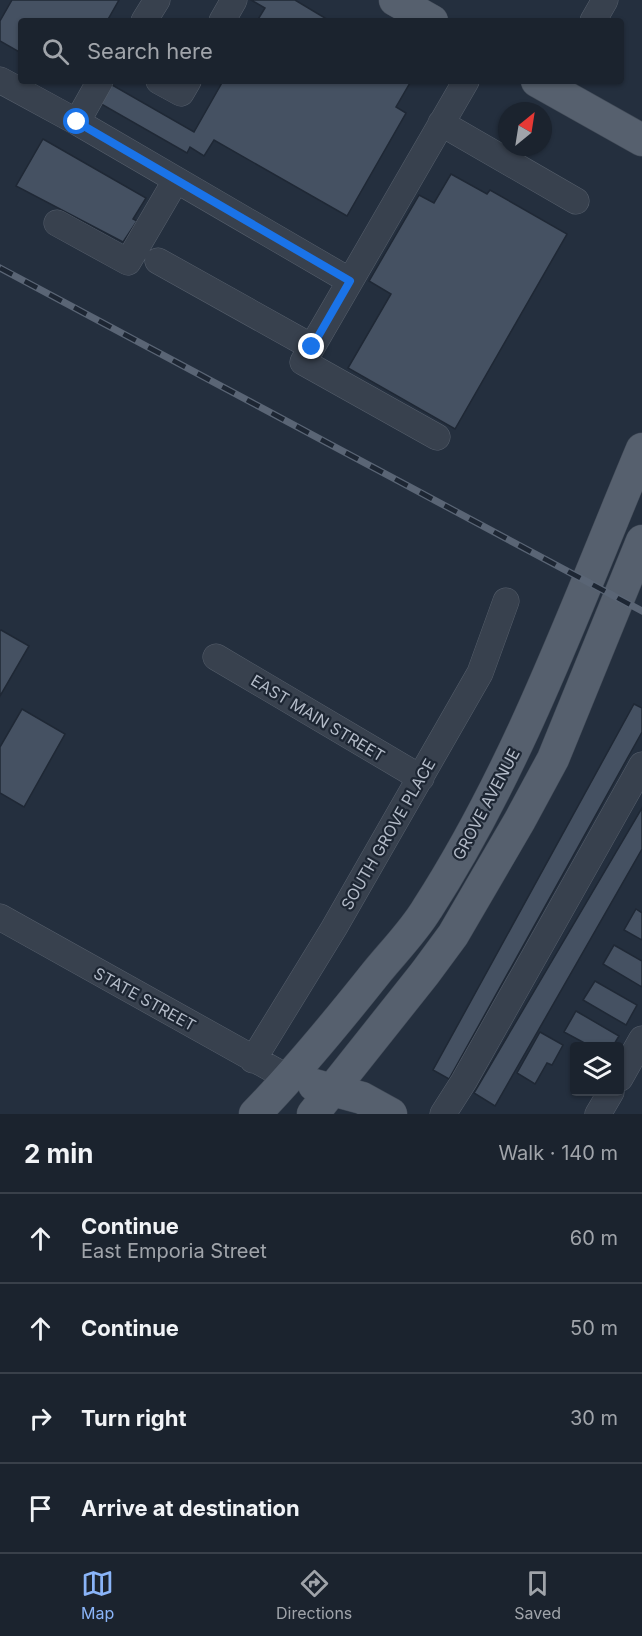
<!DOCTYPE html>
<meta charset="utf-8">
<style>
body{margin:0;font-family:Inter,sans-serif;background:#242b36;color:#f1f3f6}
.controls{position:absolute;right:18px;bottom:18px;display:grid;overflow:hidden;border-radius:6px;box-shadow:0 2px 4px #0004}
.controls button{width:54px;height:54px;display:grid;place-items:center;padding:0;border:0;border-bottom:2px solid #39404a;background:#1b232e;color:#f1f3f6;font:30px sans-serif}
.compass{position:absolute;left:498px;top:102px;width:54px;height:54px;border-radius:50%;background:#1b232e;box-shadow:0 2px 4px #0004;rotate:30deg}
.stop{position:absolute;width:18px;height:18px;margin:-14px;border:4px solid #1a73e8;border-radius:50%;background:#fff}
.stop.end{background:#1a73e8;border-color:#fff;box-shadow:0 2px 6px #0008}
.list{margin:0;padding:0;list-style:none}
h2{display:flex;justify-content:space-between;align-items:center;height:78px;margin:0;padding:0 24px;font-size:26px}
h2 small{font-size:20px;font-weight:400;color:#a0a4aa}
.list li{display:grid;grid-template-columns:39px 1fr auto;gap:18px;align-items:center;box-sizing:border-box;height:90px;padding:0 24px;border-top:2px solid #39404a}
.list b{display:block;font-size:22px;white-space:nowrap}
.list p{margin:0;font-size:20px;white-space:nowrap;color:#a0a4aa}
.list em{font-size:20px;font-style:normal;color:#a0a4aa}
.icon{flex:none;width:33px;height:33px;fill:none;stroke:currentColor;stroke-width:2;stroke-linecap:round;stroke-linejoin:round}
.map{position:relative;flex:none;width:642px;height:1114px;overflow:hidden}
.search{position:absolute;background:#1b232e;box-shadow:0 2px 4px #0004;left:18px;right:18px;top:18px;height:66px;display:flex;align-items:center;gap:15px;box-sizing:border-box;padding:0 21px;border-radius:6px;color:#a0a4aa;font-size:22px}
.sheet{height:438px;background:#1b232e}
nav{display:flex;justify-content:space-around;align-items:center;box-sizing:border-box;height:84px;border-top:2px solid #39404a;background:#1b232e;font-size:16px;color:#a0a4aa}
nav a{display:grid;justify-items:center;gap:3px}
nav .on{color:#8ab4f8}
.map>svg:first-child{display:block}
.building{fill:#455162;stroke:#1f2835;stroke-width:1.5}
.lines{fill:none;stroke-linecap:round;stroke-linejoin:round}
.minor-casing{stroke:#565f6c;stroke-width:27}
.major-casing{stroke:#414a57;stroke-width:33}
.minor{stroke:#38414e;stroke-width:26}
.major{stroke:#56606e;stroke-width:32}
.rail-casing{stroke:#5a6575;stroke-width:7}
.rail{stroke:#1d2633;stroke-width:4.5;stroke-dasharray:14;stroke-linecap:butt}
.route{stroke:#1a73e8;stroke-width:8}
.labels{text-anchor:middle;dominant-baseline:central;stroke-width:4.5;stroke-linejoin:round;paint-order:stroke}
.street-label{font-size:16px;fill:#b4bcc9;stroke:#1d2633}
</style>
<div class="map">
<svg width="642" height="1114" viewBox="0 0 642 1114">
<rect width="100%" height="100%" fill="#242f3e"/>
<path class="building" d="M 12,0 L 119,0 L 107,21 L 21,21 L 21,53 L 0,41 L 0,21 Z
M 251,0 L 295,0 L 330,21 L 257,21 L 265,8 Z
M 223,81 L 411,81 L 396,107 L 406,113 L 347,216 L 214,140 L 204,156 L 190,147 L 187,153 L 96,101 L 107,82 L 194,132 Z
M 43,139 L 146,198 L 133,219 L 137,221 L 123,242 L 16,186 Z
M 451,174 L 487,194 L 490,190 L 567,234 L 455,429 L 348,368 L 391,294 L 369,281 L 419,195 L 434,203 Z
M 1,630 L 29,646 L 0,696 L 0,631 Z
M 634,704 L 642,708 L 642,732 L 449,1079 L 433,1070 Z
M 22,709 L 65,734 L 24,807 L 0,793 L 0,747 Z
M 642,808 L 642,849 L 495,1106 L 474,1093 Z
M 636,909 L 642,913 L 642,940 L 624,930 Z
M 614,945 L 642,961 L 642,987 L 603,964 Z
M 595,981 L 637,1005 L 626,1025 L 583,1000 Z
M 576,1011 L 619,1036 L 613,1046 L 590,1046 L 564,1032 Z
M 540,1032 L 563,1045 L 552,1065 L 547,1063 L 535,1084 L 517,1073 Z"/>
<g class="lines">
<defs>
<path id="minor" d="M 144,21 L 157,0
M 222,21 L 234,0
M 593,21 L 605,0
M 0,80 L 77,122 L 350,281
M 159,81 L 181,93 L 188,81
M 77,122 L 100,81
M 441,123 L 576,201
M 57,223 L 128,262 L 176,180
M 158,261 L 312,347 L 466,81
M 312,347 L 303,362 L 437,437
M 216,657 L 421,778
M 0,917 L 290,1079
M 253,1060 L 334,928 L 480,673 L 506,601
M 620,1078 L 642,1039
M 443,1114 L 464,1081 L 642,765
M 598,1114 L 611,1092"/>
<path id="major" d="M 395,0 L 432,21
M 537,81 L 642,140
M 314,1085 L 362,1098 L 391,1114
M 255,1114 C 298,1070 337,1022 376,973 C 393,952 413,932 427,909 C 519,766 576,606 642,449
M 313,1114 L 425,973 L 453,935 L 520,820 L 553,759 L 642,541"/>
</defs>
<use href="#minor" class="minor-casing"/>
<use href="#major" class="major-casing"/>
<use href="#minor" class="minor"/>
<use href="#major" class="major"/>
<defs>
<path id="rail" d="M 0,268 L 642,611"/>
</defs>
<use href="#rail" class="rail-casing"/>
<use href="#rail" class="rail"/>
</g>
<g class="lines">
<path class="route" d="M 77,122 L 350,281 L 312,347"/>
</g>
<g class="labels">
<g class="street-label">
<text transform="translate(318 718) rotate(31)">EAST MAIN STREET</text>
<text transform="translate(486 804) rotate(-62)">GROVE AVENUE</text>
<text transform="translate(388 834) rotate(-60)">SOUTH GROVE PLACE</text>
<text transform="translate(145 999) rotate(29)">STATE STREET</text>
</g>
</g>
</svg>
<div class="controls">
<button><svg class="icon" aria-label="layers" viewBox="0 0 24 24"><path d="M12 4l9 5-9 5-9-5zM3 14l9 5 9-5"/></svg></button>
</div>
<svg class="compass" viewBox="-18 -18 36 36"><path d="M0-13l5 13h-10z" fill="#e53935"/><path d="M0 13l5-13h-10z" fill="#a0a4aa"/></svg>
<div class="stop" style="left:77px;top:122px"></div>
<div class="stop end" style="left:312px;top:347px"></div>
<div class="search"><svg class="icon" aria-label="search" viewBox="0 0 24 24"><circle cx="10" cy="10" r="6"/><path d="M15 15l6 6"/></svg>Search here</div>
</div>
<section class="sheet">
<h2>2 min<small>Walk · 140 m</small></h2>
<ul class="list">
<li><svg class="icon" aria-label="ahead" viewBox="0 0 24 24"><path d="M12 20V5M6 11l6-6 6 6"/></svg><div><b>Continue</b><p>East Emporia Street</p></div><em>60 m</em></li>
<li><svg class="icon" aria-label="ahead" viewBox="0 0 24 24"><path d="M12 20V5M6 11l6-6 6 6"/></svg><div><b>Continue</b></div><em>50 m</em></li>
<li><svg class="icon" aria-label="right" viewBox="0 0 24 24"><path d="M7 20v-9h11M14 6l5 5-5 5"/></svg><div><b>Turn right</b></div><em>30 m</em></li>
<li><svg class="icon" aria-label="arrive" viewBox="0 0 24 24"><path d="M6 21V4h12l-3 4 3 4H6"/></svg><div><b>Arrive at destination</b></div></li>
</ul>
</section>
<nav>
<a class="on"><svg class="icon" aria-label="map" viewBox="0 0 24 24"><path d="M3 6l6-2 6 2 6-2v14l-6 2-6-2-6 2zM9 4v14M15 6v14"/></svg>Map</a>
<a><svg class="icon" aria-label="directions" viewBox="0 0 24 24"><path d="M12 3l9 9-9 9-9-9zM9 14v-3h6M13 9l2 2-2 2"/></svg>Directions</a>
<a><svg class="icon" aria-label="saved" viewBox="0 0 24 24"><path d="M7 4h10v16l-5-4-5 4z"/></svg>Saved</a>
</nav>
